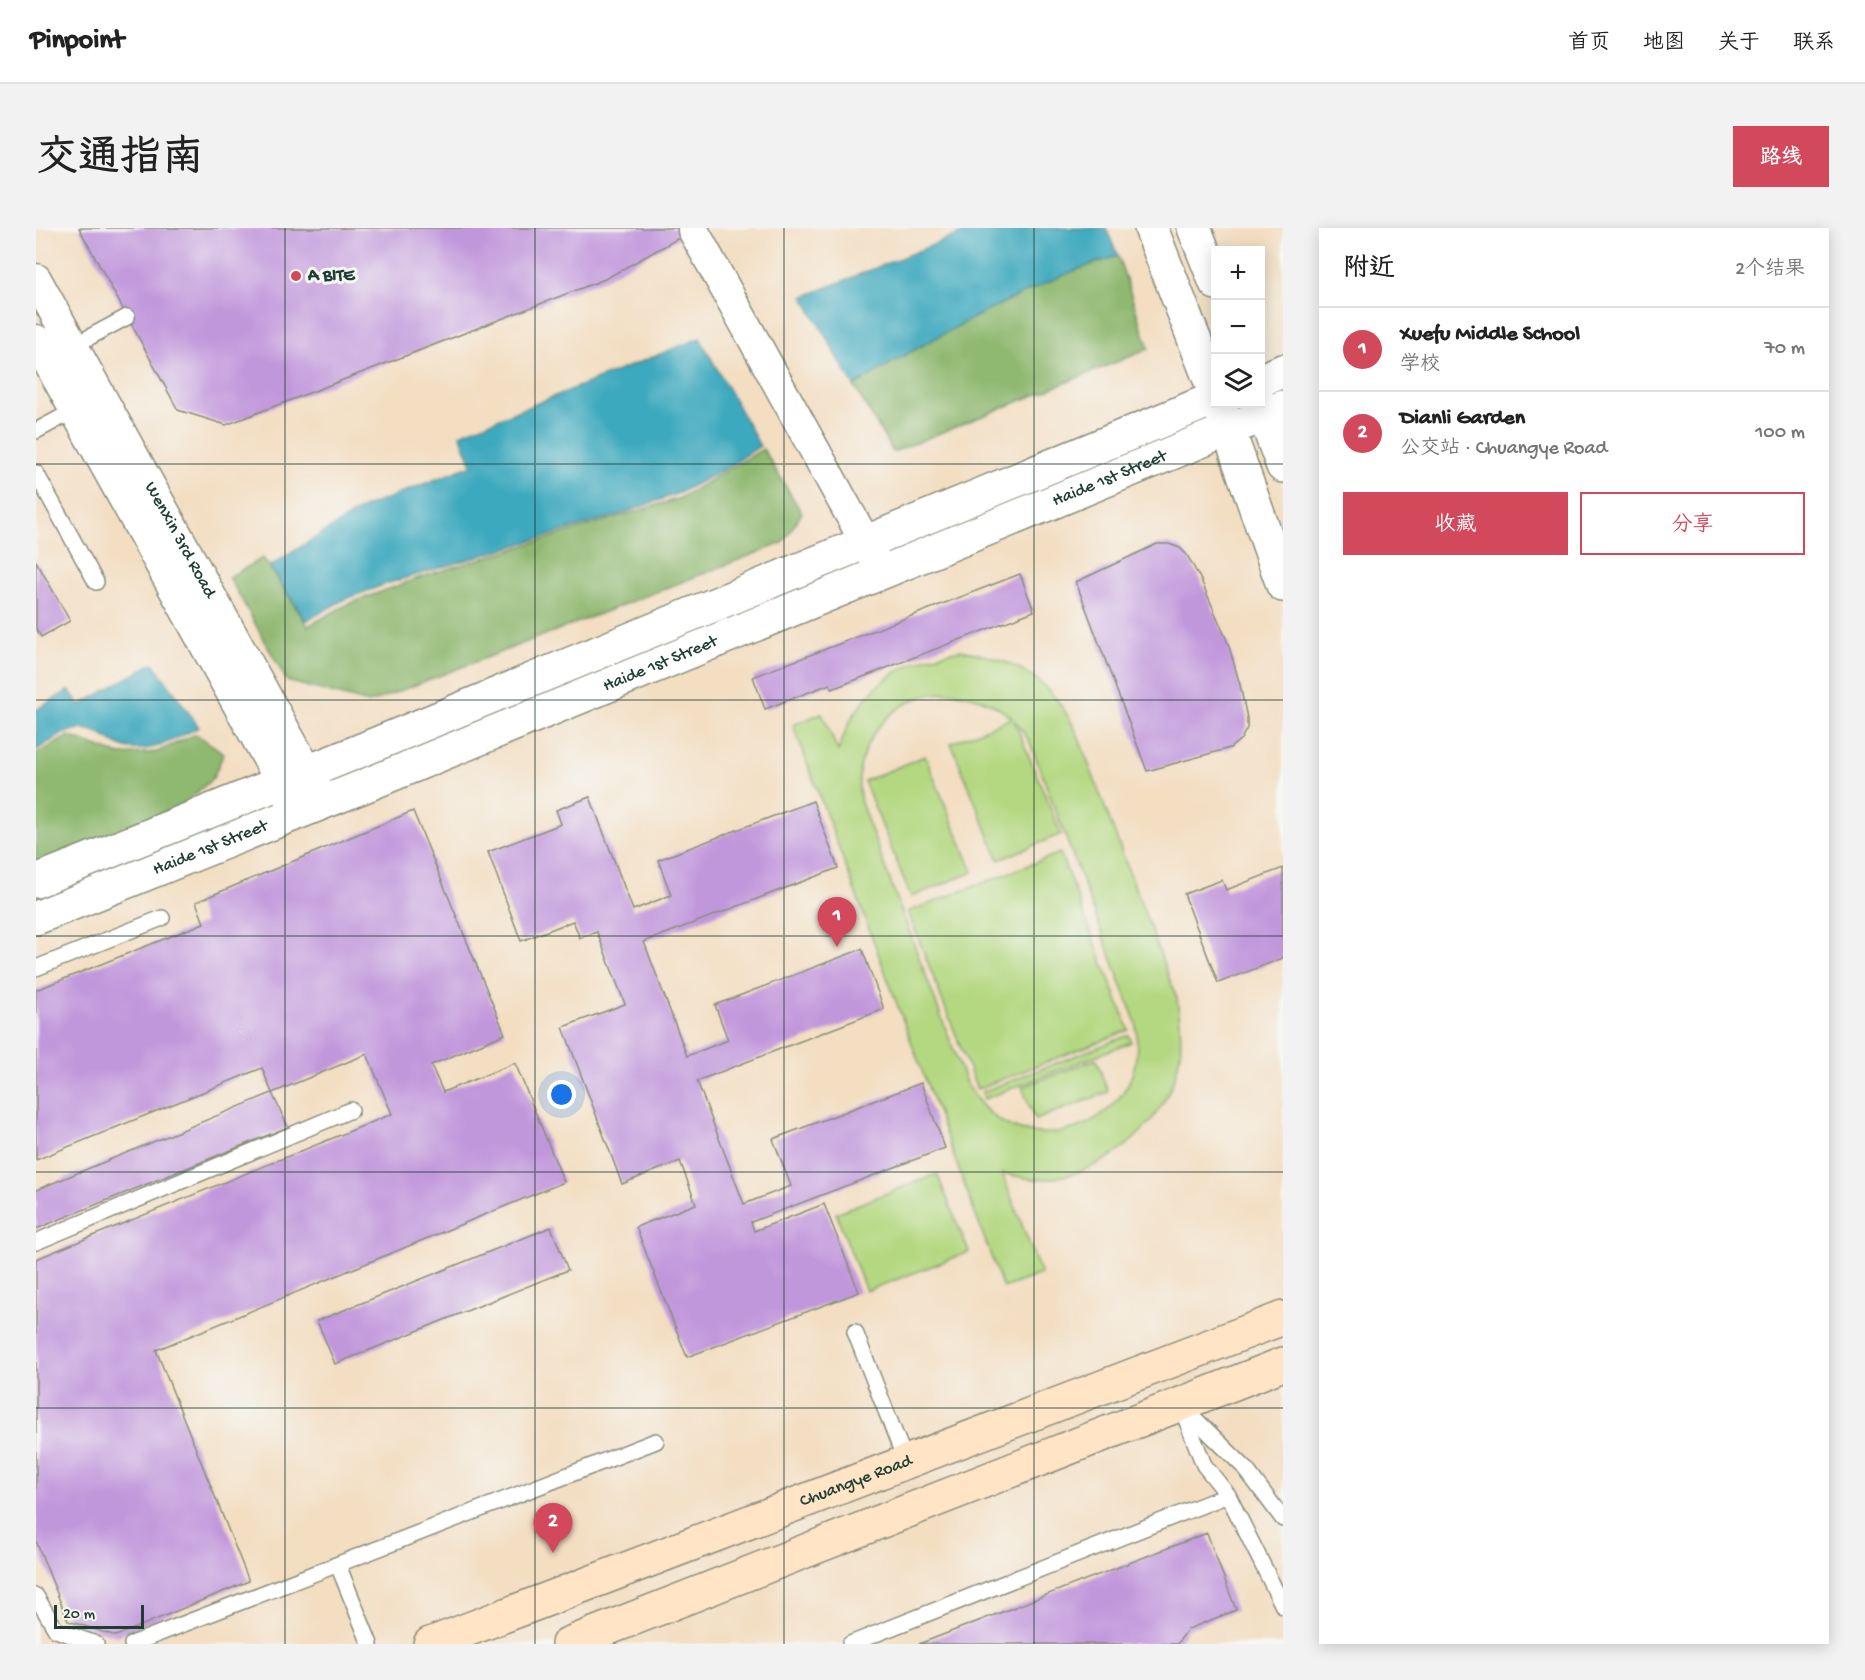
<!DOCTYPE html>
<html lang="zh">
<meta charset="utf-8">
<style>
body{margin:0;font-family:"Gochi Hand","LXGW WenKai TC",sans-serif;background:#f2f2f2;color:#222}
.controls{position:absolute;right:18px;top:18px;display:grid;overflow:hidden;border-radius:0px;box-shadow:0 3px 15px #0003}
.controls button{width:54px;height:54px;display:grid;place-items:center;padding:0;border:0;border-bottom:2px solid #e0e0e0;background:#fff;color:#222;font:30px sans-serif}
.scale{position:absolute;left:18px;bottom:15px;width:90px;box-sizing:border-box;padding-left:6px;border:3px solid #1f3d34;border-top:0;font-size:16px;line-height:21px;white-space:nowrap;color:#1f3d34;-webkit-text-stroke:4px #f6f6f2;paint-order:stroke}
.you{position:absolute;left:526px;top:867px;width:21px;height:21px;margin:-15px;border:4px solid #fff;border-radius:50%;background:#1a73e8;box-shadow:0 0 0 9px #1a73e833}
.badge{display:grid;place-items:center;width:39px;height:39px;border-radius:50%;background:#d1495b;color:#fff;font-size:20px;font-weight:700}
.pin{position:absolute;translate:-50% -50px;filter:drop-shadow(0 2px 3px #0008)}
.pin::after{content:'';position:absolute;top:32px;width:21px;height:18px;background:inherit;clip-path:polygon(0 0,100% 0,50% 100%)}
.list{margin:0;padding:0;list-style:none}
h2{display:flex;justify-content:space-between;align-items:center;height:78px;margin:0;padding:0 24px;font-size:26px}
h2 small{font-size:20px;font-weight:400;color:#767676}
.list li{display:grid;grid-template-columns:39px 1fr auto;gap:18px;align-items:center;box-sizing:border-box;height:84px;padding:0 24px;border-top:2px solid #e0e0e0}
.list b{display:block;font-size:22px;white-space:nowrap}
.list p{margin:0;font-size:20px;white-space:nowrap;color:#767676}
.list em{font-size:20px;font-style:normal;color:#767676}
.actions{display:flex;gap:12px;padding:18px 24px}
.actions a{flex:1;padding:14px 0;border:2px solid #d1495b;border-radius:0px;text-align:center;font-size:21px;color:#d1495b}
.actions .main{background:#d1495b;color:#fff}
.icon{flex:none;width:33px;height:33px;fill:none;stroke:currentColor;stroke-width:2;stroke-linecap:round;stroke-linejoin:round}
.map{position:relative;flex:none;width:1247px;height:1416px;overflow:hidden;border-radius:0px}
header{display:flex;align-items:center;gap:36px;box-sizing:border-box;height:84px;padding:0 30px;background:#fff;border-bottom:2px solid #e0e0e0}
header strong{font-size:28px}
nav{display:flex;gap:33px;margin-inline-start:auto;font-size:21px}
.intro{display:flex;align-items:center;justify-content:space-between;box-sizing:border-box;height:144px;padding:0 36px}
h1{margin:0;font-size:42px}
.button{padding:15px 27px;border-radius:0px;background:#d1495b;color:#fff;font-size:21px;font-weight:700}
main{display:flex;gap:36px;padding:0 36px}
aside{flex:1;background:#fff;border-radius:0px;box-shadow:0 3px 15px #0003}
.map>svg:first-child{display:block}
.green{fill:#b4d881;stroke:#6a8a5a;stroke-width:1.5;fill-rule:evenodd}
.forest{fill:#8fb86f;stroke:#577a52;stroke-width:1.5}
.water{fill:#3ea9be;stroke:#2e7379;stroke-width:1.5}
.building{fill:#c197dc}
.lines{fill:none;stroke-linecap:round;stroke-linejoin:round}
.service-casing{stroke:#898e7b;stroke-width:18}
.minor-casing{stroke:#898e7b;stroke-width:33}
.tertiary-casing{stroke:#898e7b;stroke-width:36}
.secondary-casing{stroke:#898e7b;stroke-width:36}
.service{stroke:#fff;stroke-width:15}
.minor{stroke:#fff;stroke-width:30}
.tertiary{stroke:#fff;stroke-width:33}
.secondary{stroke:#ffe4c6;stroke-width:33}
.grid{fill:none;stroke:#1f3d34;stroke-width:1.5;stroke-opacity:0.55}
.poi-dot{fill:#d1495b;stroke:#f6f6f2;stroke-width:2}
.labels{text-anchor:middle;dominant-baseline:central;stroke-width:6;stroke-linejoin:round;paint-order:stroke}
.poi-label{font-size:18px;font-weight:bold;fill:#1f3d34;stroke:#f6f6f2;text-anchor:start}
.street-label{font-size:18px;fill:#1f3d34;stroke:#f6f6f2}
</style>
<header>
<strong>Pinpoint</strong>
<nav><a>首页</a><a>地图</a><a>关于</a><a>联系</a></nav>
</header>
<div class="intro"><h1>交通指南</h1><a class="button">路线</a></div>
<main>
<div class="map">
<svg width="1247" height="1416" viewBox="0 0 1247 1416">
<rect width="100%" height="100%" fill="#f6f6f2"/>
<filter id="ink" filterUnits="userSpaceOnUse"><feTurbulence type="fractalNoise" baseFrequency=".0167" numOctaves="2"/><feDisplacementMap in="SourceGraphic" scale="12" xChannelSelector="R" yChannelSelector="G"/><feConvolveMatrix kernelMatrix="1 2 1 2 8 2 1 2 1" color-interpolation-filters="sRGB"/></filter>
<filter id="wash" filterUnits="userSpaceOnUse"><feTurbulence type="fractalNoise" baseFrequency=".008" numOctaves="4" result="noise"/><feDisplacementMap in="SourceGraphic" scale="24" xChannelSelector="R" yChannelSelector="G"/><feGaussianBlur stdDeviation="1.35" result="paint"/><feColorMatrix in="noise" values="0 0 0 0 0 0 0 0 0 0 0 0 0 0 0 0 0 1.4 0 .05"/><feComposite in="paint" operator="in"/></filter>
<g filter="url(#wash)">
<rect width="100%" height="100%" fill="#f3dec2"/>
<path class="green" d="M 925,422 C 983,433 1015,451 1041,505 L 1141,771 C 1144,789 1146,807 1144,826 C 1134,892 1077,943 1011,951 C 996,953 980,948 966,945 L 1005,1046 L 967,1060 L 757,497 L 786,485 L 802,523 C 807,512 810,499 817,488 C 844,445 878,430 925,422 ZM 916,464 C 940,468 957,474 976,490 L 915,515 L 963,632 L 1025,606 L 978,492 L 993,512 L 1100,795 C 1101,809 1102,822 1099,836 C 1088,891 1021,921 971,897 C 953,888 940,872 930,855 L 825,575 C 824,568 822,559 823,552 C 824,512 854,476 893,467 C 900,465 909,465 916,464 Z
M 889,528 L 937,644 L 875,669 L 828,553 Z
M 1024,625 L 1093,802 L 941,861 L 872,684 Z
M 1093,807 L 1095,814 L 948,871 L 946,864 Z
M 1060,831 L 1072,864 L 999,892 L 986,859 Z
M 901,946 L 933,1024 L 830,1063 L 800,985 Z"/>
<path class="forest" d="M 1082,28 L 1113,121 L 857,224 L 818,158 C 865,128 913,102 963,77 C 1002,58 1040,40 1082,28 Z
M 727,221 L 766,285 L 747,315 L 333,475 L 251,453 L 193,349 L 227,330 L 272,398 L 310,377 L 382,350 L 644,270 Z
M 160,506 L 188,525 L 177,550 L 147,577 L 0,636 L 0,526 L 33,508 L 84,527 L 121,524 Z"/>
<path class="water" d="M 939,0 L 1070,0 L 1082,28 C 1040,40 1002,58 963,77 C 913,102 865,128 818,158 L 767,69 Z
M 664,110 L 724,218 L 692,239 L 643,265 L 582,287 L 353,355 L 307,372 L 270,393 L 234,338 L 327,280 L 436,237 L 424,206 Z
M 117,435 L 163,499 C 138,512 108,531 80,516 C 69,510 60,501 46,501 C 30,501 14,514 0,522 L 0,482 L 33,462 L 44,477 Z"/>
<g id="blocks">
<path class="building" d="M 43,0 L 661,0 L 569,51 L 190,197 L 142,182 Z
M 1121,316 L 1133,316 L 1144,320 L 1151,327 L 1165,352 L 1192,415 L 1204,457 L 1211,490 L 1211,500 L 1205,511 L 1194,520 L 1111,543 L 1040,354 Z
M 0,333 L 34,393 L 5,409 L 0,400 Z
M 984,346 L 998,383 L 796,461 L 794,456 L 729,481 L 717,449 Z
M 554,569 L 597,682 L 635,667 L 622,632 L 777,573 L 802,640 L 608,714 L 651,828 L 692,812 L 679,777 L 826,721 L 848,781 L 661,853 L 708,976 L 755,958 L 737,911 L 885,855 L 909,920 L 715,994 L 718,1003 L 788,976 L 823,1064 L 651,1129 L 600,999 L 660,976 L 644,933 L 586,956 L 527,799 L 589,776 L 561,704 L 544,710 L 537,693 L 485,713 L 452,624 L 525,596 L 520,582 Z
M 377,583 L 469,806 L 395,837 L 407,864 L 479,835 L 528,954 L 120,1122 L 213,1353 L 80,1408 L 32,1393 L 0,1313 L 0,1031 L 356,886 L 331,826 L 236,865 L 226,840 L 0,932 L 0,762 L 168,695 L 160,674 Z
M 1247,640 L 1247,730 L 1182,755 L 1148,666 L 1186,652 L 1190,662 Z
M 236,865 L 252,899 L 0,1001 L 0,962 Z
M 515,999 L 532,1042 L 299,1136 L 281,1093 Z
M 1171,1305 L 1200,1382 L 1152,1401 L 1141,1416 L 883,1416 Z"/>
</g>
</g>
<g filter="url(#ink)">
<use href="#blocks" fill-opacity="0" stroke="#898e7b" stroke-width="1.5"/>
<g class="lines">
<defs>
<path id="service" d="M 37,118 L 91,89
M 0,203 L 39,182
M 0,245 L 60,354
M 0,740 L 126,690
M 0,1014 L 315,882
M 819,1104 L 870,1234
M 1144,1176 L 1168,1237 L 1192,1267 L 1247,1378
M 1148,1180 L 1209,1240 L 1247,1291
M 302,1337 L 334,1416
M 0,1368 L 20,1402 L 60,1416
M 96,1416 L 620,1213
M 814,1416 L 1192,1267"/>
<g id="minor">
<path d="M 657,2 L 841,335"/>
<path id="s1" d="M 0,51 L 284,566"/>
<path d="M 0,112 L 257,576"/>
</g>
<g id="tertiary">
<path d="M 1115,0 L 1180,167"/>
<path d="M 1158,0 L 1180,55"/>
<path d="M 1224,152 L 1247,143"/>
<path d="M 1224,176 L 1247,238"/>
<path d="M 1185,181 L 1247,357"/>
<path d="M 0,653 L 316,526 L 1180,170"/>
<path id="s2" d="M 0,690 L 328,558 L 1247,179"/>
</g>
<g id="secondary">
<path id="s3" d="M 394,1416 L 1247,1090"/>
<path d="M 532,1416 L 1247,1136"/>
</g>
</defs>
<use href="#service" class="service-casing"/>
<use href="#minor" class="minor-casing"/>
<use href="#tertiary" class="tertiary-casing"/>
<use href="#secondary" class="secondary-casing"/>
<use href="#service" class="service"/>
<use href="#minor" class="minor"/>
<use href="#tertiary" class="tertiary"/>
<use href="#secondary" class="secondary"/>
</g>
</g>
<path class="grid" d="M 249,0 L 249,1416M 499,0 L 499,1416M 748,0 L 748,1416M 998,0 L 998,1416M 0,236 L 1247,236M 0,472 L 1247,472M 0,708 L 1247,708M 0,944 L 1247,944M 0,1180 L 1247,1180"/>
<circle class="poi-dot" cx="260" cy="48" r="6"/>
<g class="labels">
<g class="poi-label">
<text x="272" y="48">A BITE</text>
</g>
<g class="street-label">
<text stroke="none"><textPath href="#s2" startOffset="1160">Haide 1st Street</textPath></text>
<text stroke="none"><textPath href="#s1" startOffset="298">Wenxin 3rd Road</textPath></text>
<text stroke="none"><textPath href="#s2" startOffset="674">Haide 1st Street</textPath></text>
<text stroke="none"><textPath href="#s2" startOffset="188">Haide 1st Street</textPath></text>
<text stroke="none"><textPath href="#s3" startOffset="456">Chuangye Road</textPath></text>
</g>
</g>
</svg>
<div class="controls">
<button>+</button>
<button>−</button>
<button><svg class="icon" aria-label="layers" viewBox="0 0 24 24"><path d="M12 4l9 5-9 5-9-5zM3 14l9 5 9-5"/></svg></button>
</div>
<div class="scale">20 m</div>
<div class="you"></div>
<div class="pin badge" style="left:801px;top:719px">1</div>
<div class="pin badge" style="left:517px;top:1325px">2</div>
</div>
<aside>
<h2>附近<small>2个结果</small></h2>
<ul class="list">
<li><span class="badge">1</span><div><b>Xuefu Middle School</b><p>学校</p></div><em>70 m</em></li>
<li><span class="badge">2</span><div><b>Dianli Garden</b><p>公交站 · Chuangye Road</p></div><em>100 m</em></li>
</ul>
<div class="actions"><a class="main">收藏</a><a>分享</a></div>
</aside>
</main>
